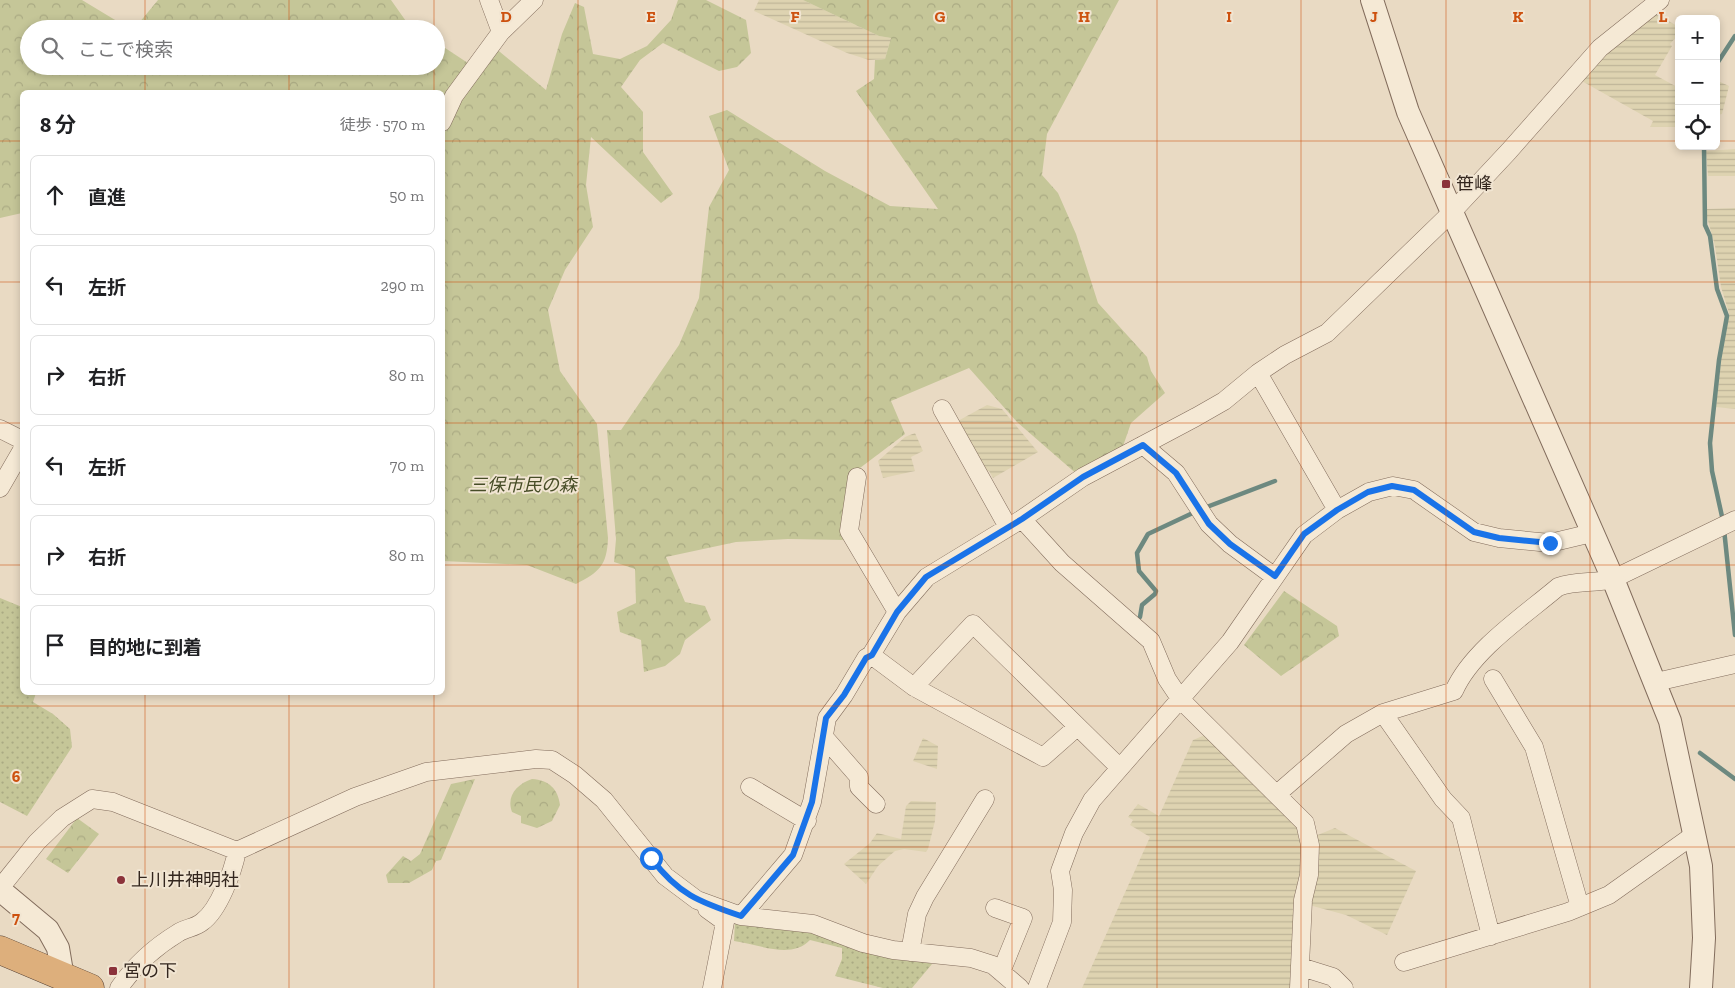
<!DOCTYPE html>
<html lang="ja">
<meta charset="utf-8">
<style>
body{margin:0;font-family:"Zilla Slab","Noto Sans JP",serif;background:#f2f2f2;color:#202124}
.controls{position:absolute;right:15px;top:15px;display:grid;overflow:hidden;border-radius:8px;box-shadow:0 2px 8px #0003}
.controls button{width:45px;height:45px;display:grid;place-items:center;padding:0;border:0;border-bottom:1px solid #e0e0e0;background:#fff;color:#202124;font:25px sans-serif}
.stop{position:absolute;width:15px;height:15px;margin:-11px;border:4px solid #1a73e8;border-radius:50%;background:#fff}
.stop.end{background:#1a73e8;border-color:#fff;box-shadow:0 1px 5px #0008}
.list{margin:0;padding:0;list-style:none}
h2{display:flex;justify-content:space-between;align-items:center;height:65px;margin:0;padding:0 20px;font-size:21px}
h2 small{font-size:16px;font-weight:400;color:#757577}
.list li{display:grid;grid-template-columns:32px 1fr auto;gap:15px;align-items:center;box-sizing:border-box;height:80px;margin:0 10px 10px;padding:0 10px;border:1px solid #e0e0e0;border-radius:8px}
.list b{display:block;font-size:19px;white-space:nowrap}
.list em{font-size:16px;font-style:normal;color:#757577}
.icon{flex:none;width:28px;height:28px;fill:none;stroke:currentColor;stroke-width:2;stroke-linecap:round;stroke-linejoin:round}
.map{position:relative;flex:none;width:1735px;height:988px;overflow:hidden}
.search{position:absolute;background:#fff;box-shadow:0 2px 8px #0003;left:20px;top:20px;width:425px;height:55px;display:flex;align-items:center;gap:12px;box-sizing:border-box;padding:0 18px;border-radius:28px;color:#757577;font-size:19px}
.panel{position:absolute;background:#fff;box-shadow:0 2px 8px #0003;left:20px;top:90px;width:425px;height:605px;border-radius:8px}
.map>svg:first-child{display:block}
.farmland{fill:url(#farmland-rules)}
.grass{fill:url(#grass-dots)}
.forest{fill:url(#forest-crowns)}
.lines{fill:none;stroke-linecap:round;stroke-linejoin:round}
.stream{stroke:#6d8980;stroke-width:4.5}
.minor-casing{stroke:#826c5c;stroke-width:19}
.tertiary-casing{stroke:#826c5c;stroke-width:24}
.trunk-casing{stroke:#503c30;stroke-width:29}
.minor{stroke:#f5e9d5;stroke-width:18}
.tertiary{stroke:#f5e9d5;stroke-width:22}
.trunk{stroke:#ddaf7c;stroke-width:28}
.route{stroke:#1a73e8;stroke-width:6}
.grid{fill:none;stroke:#cd510f;stroke-width:1;stroke-opacity:0.55}
.poi-dot{fill:#8b323a;stroke:#f1e5d2;stroke-width:2}
.labels{text-anchor:middle;dominant-baseline:central;stroke-width:4;stroke-linejoin:round;paint-order:stroke}
.poi-label{font-size:18px;fill:#33261e;stroke:#f1e5d2;text-anchor:start}
.park-label{font-size:18px;font-style:italic;fill:#474d27;stroke:#f1e5d2}
.grid-label{font-size:16px;text-anchor:middle;font-weight:bold;fill:#cd510f;stroke:#f1e5d2;stroke-width:4;stroke-linejoin:round;paint-order:stroke}
</style>
<div class="map">
<svg width="1735" height="988" viewBox="0 0 1735 988">
<defs>
<pattern id="farmland-rules" width="6" height="5" patternUnits="userSpaceOnUse" patternTransform="scale(1.25)"><rect width="6" height="5" fill="#ded3b1"/><path d="M0 2.5h6" fill="none" stroke="#bfb598"/></pattern>
<pattern id="grass-dots" width="8" height="8" patternUnits="userSpaceOnUse" patternTransform="scale(1.25)"><rect width="8" height="8" fill="#c5c698"/><path d="M2 2h.1M6 6h.1" fill="none" stroke="#aaaa83" stroke-width="1.8" stroke-linecap="round"/></pattern>
<pattern id="forest-crowns" width="20" height="18" patternUnits="userSpaceOnUse" patternTransform="scale(1.25)"><rect width="20" height="18" fill="#c5c698"/><path d="M2 6a3 3 0 1 1 6 0M12 15a3 3 0 1 1 6 0" fill="none" stroke="#aaaa83"/></pattern>
</defs>
<rect width="100%" height="100%" fill="#e9dac3"/>
<path class="farmland" d="M 759,0 L 803,0 L 879,36 L 891,38 L 885,59 L 869,60 L 847,53 L 754,11 Z
M 1651,11 L 1679,27 L 1679,34 L 1670,44 L 1672,46 L 1655,75 L 1679,88 L 1679,127 L 1650,127 L 1653,121 L 1580,80 L 1603,53 Z
M 1716,80 L 1729,86 L 1722,114 L 1716,115 Z
M 1735,149 L 1735,176 L 1708,176 L 1706,151 Z
M 1735,208 L 1735,409 L 1716,407 L 1721,360 L 1729,313 L 1721,287 L 1715,246 L 1707,217 L 1707,209 Z
M 987,405 L 1002,409 L 1038,452 L 993,478 L 989,471 L 982,471 L 956,422 Z
M 915,433 L 923,451 L 911,457 L 915,471 L 883,478 L 878,461 L 905,437 Z
M 1205,735 L 1301,826 L 1305,844 L 1295,988 L 1082,988 L 1150,837 L 1130,825 L 1133,820 L 1128,817 L 1138,804 L 1159,816 L 1193,740 Z
M 923,738 L 938,746 L 937,769 L 913,761 Z
M 911,801 L 936,802 L 935,821 L 928,849 L 926,852 L 904,849 L 895,851 L 878,866 L 866,884 L 844,864 L 870,843 L 877,833 L 901,839 L 906,806 Z
M 1335,828 L 1416,871 L 1387,935 L 1346,915 L 1309,905 L 1315,836 Z"/>
<path class="grass" d="M 0,598 L 22,607 L 22,692 L 36,693 L 33,702 L 53,714 L 70,729 L 72,747 L 27,816 L 0,802 Z
M 755,911 L 932,964 L 912,988 L 883,988 L 835,976 L 842,959 L 842,948 L 810,940 C 791,960 758,944 734,941 L 735,921 Z"/>
<path class="forest" d="M 0,0 L 82,0 L 130,29 L 29,29 L 29,66 L 436,66 L 436,42 L 474,67 L 494,47 L 546,90 L 562,34 L 575,3 L 584,7 L 593,54 L 620,59 L 647,46 L 671,20 L 678,0 L 706,0 L 746,20 L 751,53 L 737,67 L 719,71 L 663,43 L 640,60 L 621,87 L 643,112 L 643,152 L 673,194 L 661,203 L 591,137 L 586,185 L 593,227 L 565,270 L 548,310 L 560,371 L 597,424 L 608,538 C 607,566 599,572 576,584 L 527,565 L 443,561 L 442,92 L 22,92 L 22,213 L 0,218 Z
M 158,0 L 391,0 L 408,24 L 415,29 L 134,29 Z
M 803,0 L 1119,0 L 1047,134 L 1042,175 L 1058,193 L 1076,234 L 1098,303 L 1147,357 L 1151,371 L 1165,393 L 1131,423 L 1121,452 L 1079,476 L 1017,422 L 969,368 L 891,401 L 905,434 L 852,474 L 845,540 L 788,539 L 736,542 L 666,557 L 685,602 L 705,606 L 711,620 L 685,640 L 680,654 L 665,666 L 644,672 L 641,640 L 620,632 L 617,612 L 636,603 L 635,569 L 614,562 L 616,539 L 607,430 L 621,430 L 679,345 L 699,298 L 709,207 L 729,170 L 709,116 L 727,110 L 825,171 L 890,206 L 938,209 L 856,91 L 874,79 L 875,60 L 885,59 L 891,38 L 879,36 Z
M 1284,591 L 1337,626 L 1339,636 L 1281,676 L 1244,645 Z
M 475,779 L 441,860 L 436,861 L 432,870 L 409,883 L 388,883 L 386,875 L 403,856 L 411,861 L 420,854 L 451,784 Z
M 532,779 C 549,780 558,789 560,805 L 552,821 L 537,828 L 521,823 L 521,816 L 512,812 C 506,796 517,784 532,779 Z
M 77,818 L 99,834 L 68,873 L 46,859 Z"/>
<g class="lines">
<path class="stream" d="M 1716,65 L 1735,36
M 1704,146 L 1705,225 L 1710,236 L 1717,289 L 1727,316 L 1719,360 L 1710,443 L 1712,471 L 1723,521
M 1204,508 L 1275,481
M 1724,529 L 1735,635
M 1140,617 L 1142,605 L 1155,594 L 1156,591 L 1139,571 L 1137,553 L 1148,534 L 1197,511
M 1700,753 L 1735,779"/>
<defs>
<path id="minor" d="M 489,0 L 501,32
M 442,122 L 454,96 L 501,32 L 534,0
M 1258,373 L 1337,510
M 942,409 L 1008,527
M 0,429 L 22,440
M 1143,445 L 1176,473 L 1209,524 L 1230,544 L 1275,577
M 857,477 L 849,531 L 897,612
M 0,488 L 22,450
M 1022,519 L 1062,563 L 1151,641 L 1167,679 L 1181,700 L 1305,823 L 1310,845 L 1309,875 L 1303,900 L 1299,988
M 871,655 L 914,687 L 1043,757 L 1077,727
M 1493,679 L 1534,747 L 1580,907
M 1656,682 L 1735,664
M 914,687 L 973,624 L 1119,767
M 1383,713 L 1443,799 L 1461,818 L 1491,936
M 824,737 L 859,777 L 859,787 L 876,804
M 750,787 L 807,821
M 1277,794 L 1346,734 L 1383,713 L 1454,691 C 1472,650 1525,615 1558,587 C 1577,580 1594,584 1613,579 L 1735,520
M 0,888 L 37,842 L 62,818 L 92,799 L 113,802 L 237,851 L 355,797 L 426,772 L 536,759 L 552,760 L 575,775 L 604,800 L 665,876 L 697,900 L 741,916 L 813,924 L 863,943 L 893,950 L 971,958 L 993,965 L 1020,988
M 995,908 L 1023,918 L 1001,972
M 707,909 L 725,922 L 712,988
M 741,916 L 793,855 L 812,802 L 827,718 L 844,695 L 866,658 L 871,655 L 897,612 L 927,577 L 1022,519 L 1083,477 L 1196,417 L 1224,401 L 1258,373 L 1285,355 L 1327,333 L 1452,212 L 1509,151 L 1600,48 L 1660,0
M 910,952 L 917,914 L 925,897 L 985,799
M 1404,962 L 1568,912 L 1609,895 L 1695,834
M 1301,967 L 1333,977 L 1344,988
M 119,988 C 134,966 155,947 178,933 C 185,928 195,928 202,922 C 219,910 233,871 237,851
M 1037,988 L 1062,922 L 1063,890 L 1060,871 L 1074,833 L 1092,800 L 1230,642 L 1304,535 L 1337,510 L 1369,492 L 1393,486 L 1414,490 L 1474,532 L 1499,538 L 1550,543 L 1592,533"/>
<path id="tertiary" d="M 1372,0 L 1408,112 L 1613,579 L 1670,721 L 1701,866 L 1704,938 L 1701,988
M 0,890 L 48,930 L 58,948 L 63,978"/>
<path id="trunk" d="M 0,950 L 90,988"/>
</defs>
<use href="#minor" class="minor-casing"/>
<use href="#tertiary" class="tertiary-casing"/>
<use href="#trunk" class="trunk-casing"/>
<use href="#minor" class="minor"/>
<use href="#tertiary" class="tertiary"/>
<use href="#trunk" class="trunk"/>
</g>
<g class="lines">
<path class="route" d="M 651,858 C 678,894 699,902 741,916 L 793,855 L 812,802 L 826,718 L 844,695 L 866,658 L 872,655 L 897,612 L 926,577 L 1022,519 L 1083,477 L 1143,445 L 1176,473 L 1209,524 L 1230,544 L 1275,576 L 1304,534 L 1337,510 L 1368,492 L 1392,486 L 1414,490 L 1474,532 L 1499,538 L 1550,543"/>
</g>
<path class="grid" d="M 145,0 L 145,29M 289,0 L 289,29M 434,0 L 434,29M 578,0 L 578,988M 723,0 L 723,988M 868,0 L 868,988M 1012,0 L 1012,988M 1157,0 L 1157,988M 1301,0 L 1301,988M 1446,0 L 1446,988M 1590,0 L 1590,988M 145,66 L 145,92M 289,66 L 289,92M 434,66 L 434,92M 0,141 L 22,141M 442,141 L 1679,141M 1716,141 L 1735,141M 0,282 L 22,282M 442,282 L 1735,282M 0,423 L 22,423M 442,423 L 1735,423M 0,565 L 22,565M 442,565 L 1735,565M 145,692 L 145,988M 289,692 L 289,988M 434,692 L 434,988M 0,706 L 1735,706M 0,847 L 1735,847"/>
<g class="poi-dot">
<rect x="1441" y="179" width="10" height="10" rx="2.5"/>
<circle cx="121" cy="880" r="5"/>
<rect x="108" y="966" width="10" height="10" rx="2.5"/>
</g>
<g class="labels">
<g class="poi-label">
<text x="1456" y="184">笹峰</text>
<text x="131" y="880">上川井神明社</text>
<text x="123" y="971">宮の下</text>
</g>
<g class="park-label">
<text x="523" y="485">三保市民の森</text>
</g>
</g>
<g class="grid-label">
<text x="506" y="22">D</text>
<text x="651" y="22">E</text>
<text x="795" y="22">F</text>
<text x="940" y="22">G</text>
<text x="1084" y="22">H</text>
<text x="1229" y="22">I</text>
<text x="1374" y="22">J</text>
<text x="1518" y="22">K</text>
<text x="1663" y="22">L</text>
<text x="16" y="782">6</text>
<text x="16" y="923">7</text>
</g>
</svg>
<div class="controls">
<button>+</button>
<button>−</button>
<button><svg class="icon" aria-label="locate" viewBox="0 0 24 24"><circle cx="12" cy="12" r="6"/><path d="M12 2v4M12 18v4M2 12h4M18 12h4"/></svg></button>
</div>
<div class="stop" style="left:651px;top:858px"></div>
<div class="stop end" style="left:1550px;top:543px"></div>
<div class="search"><svg class="icon" aria-label="search" viewBox="0 0 24 24"><circle cx="10" cy="10" r="6"/><path d="M15 15l6 6"/></svg>ここで検索</div>
<section class="panel">
<h2>8 分<small>徒歩 · 570 m</small></h2>
<ul class="list">
<li><svg class="icon" aria-label="ahead" viewBox="0 0 24 24"><path d="M12 20V5M6 11l6-6 6 6"/></svg><div><b>直進</b></div><em>50 m</em></li>
<li><svg class="icon" aria-label="left" viewBox="0 0 24 24"><path d="M17 20v-9H6M10 6l-5 5 5 5"/></svg><div><b>左折</b></div><em>290 m</em></li>
<li><svg class="icon" aria-label="right" viewBox="0 0 24 24"><path d="M7 20v-9h11M14 6l5 5-5 5"/></svg><div><b>右折</b></div><em>80 m</em></li>
<li><svg class="icon" aria-label="left" viewBox="0 0 24 24"><path d="M17 20v-9H6M10 6l-5 5 5 5"/></svg><div><b>左折</b></div><em>70 m</em></li>
<li><svg class="icon" aria-label="right" viewBox="0 0 24 24"><path d="M7 20v-9h11M14 6l5 5-5 5"/></svg><div><b>右折</b></div><em>80 m</em></li>
<li><svg class="icon" aria-label="arrive" viewBox="0 0 24 24"><path d="M6 21V4h12l-3 4 3 4H6"/></svg><div><b>目的地に到着</b></div></li>
</ul>
</section>
</div>
